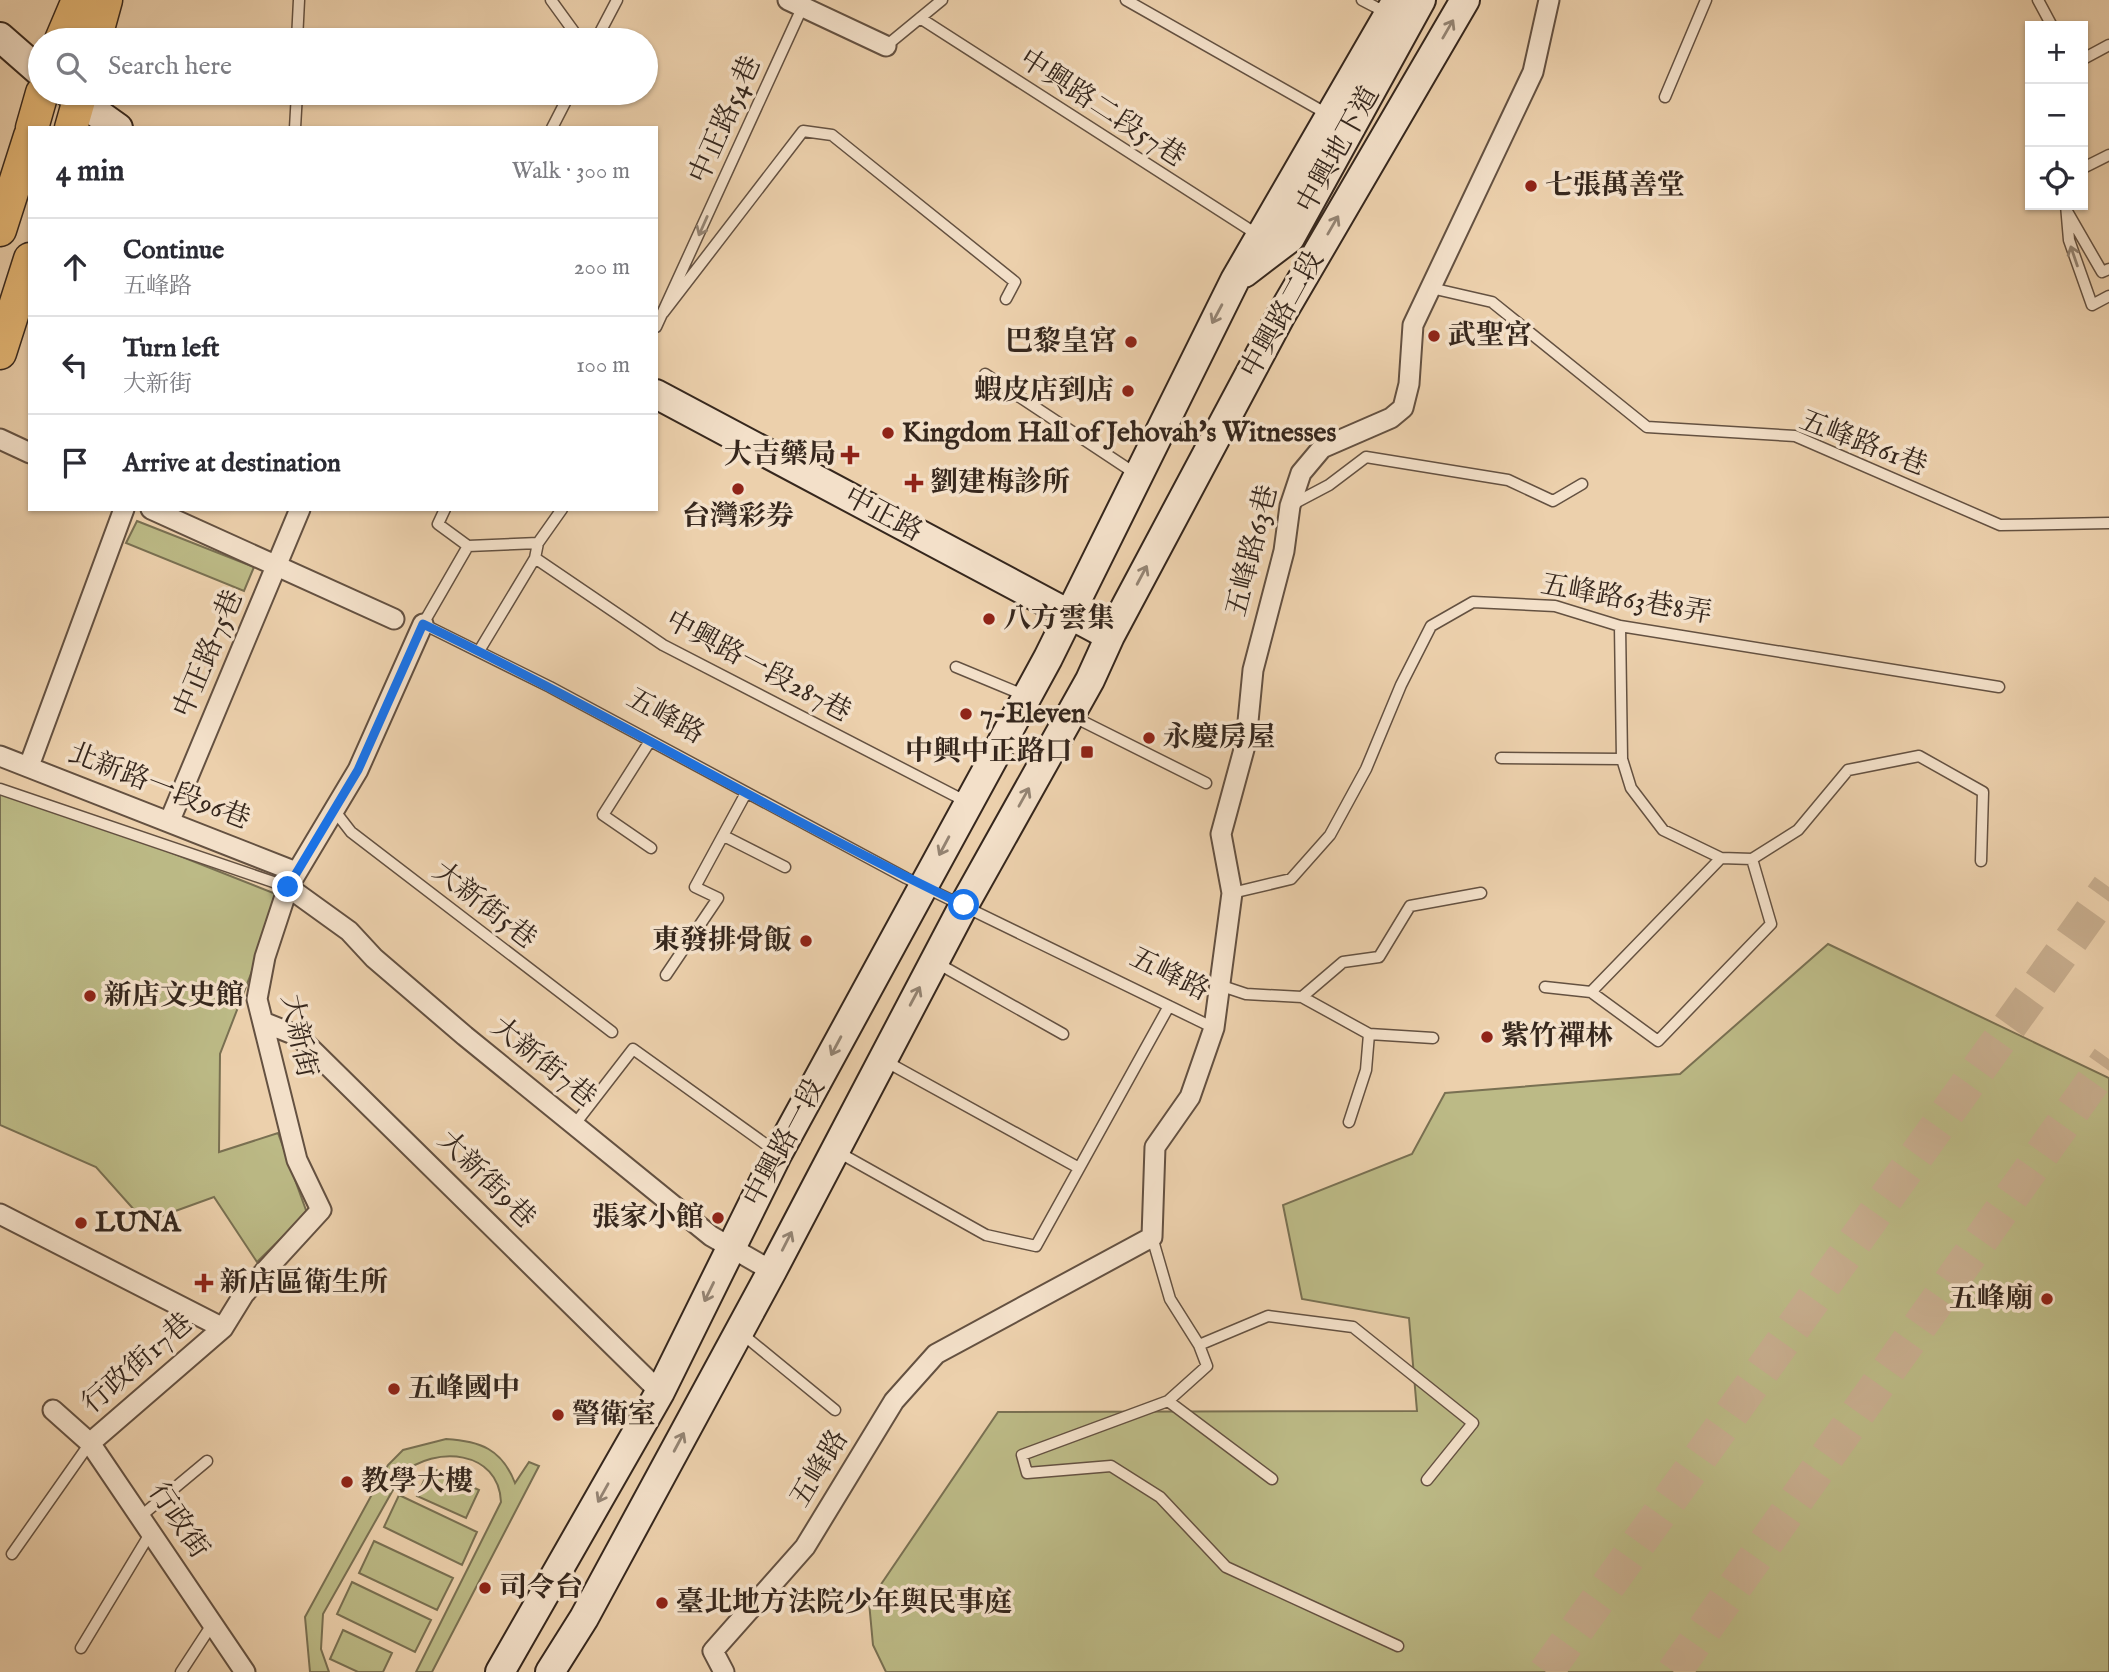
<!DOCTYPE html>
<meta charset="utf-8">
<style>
body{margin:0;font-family:"IM FELL English","Noto Serif TC",serif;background:#f7f7f7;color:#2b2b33}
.controls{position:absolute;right:21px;top:21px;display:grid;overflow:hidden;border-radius:0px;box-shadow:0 2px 5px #0004}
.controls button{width:63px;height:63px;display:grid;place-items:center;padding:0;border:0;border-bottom:2px solid #e1e1e2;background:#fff;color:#2b2b33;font:35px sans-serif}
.stop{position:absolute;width:21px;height:21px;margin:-16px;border:5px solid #1a73e8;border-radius:50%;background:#fff}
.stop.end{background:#1a73e8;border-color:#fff;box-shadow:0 2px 7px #0008}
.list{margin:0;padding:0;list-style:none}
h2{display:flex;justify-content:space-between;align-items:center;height:91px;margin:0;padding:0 28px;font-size:30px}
h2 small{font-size:23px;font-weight:400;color:#7c7c81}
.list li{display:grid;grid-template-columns:46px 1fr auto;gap:21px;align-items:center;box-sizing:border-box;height:98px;padding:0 28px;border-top:2px solid #e1e1e2}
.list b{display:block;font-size:26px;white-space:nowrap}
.list p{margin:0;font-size:23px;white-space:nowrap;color:#7c7c81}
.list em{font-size:23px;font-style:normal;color:#7c7c81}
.icon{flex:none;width:38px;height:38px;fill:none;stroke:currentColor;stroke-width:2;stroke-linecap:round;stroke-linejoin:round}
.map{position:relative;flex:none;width:2109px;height:1672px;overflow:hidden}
.search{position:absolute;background:#fff;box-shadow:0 2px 5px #0004;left:28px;top:28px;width:630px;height:77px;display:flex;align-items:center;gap:18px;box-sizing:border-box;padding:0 24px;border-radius:38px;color:#7c7c81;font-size:26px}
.panel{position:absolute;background:#fff;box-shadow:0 2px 5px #0004;left:28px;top:126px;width:630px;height:385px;border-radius:0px}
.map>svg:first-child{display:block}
.green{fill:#bcba86;stroke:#797052;stroke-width:2}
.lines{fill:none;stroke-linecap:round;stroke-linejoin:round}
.highway-tunnel{stroke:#c8ae8f;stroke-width:35;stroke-dasharray:35 18;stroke-linecap:butt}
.lane-casing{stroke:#645141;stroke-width:13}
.street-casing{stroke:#645141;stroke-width:23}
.secondary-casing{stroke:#36271d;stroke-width:32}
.primary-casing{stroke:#36271d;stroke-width:35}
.lane{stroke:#f3e0c9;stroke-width:10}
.street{stroke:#f3e0c9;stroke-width:19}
.secondary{stroke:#f3e0c9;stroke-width:28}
.primary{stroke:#e6b876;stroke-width:32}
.oneway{stroke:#948473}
.route{stroke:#1a73e8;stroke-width:9}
.poi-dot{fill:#8f2418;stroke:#f3e0c9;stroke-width:2.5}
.labels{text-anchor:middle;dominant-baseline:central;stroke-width:7;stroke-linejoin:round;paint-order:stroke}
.street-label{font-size:28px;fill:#36271d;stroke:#f3e0c9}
.poi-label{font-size:28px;font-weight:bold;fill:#36271d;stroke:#f3e0c9;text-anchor:start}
</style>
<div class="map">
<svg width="2109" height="1672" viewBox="0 0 2109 1672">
<rect width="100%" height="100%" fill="#ecd0ac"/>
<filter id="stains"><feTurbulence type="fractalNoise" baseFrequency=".00286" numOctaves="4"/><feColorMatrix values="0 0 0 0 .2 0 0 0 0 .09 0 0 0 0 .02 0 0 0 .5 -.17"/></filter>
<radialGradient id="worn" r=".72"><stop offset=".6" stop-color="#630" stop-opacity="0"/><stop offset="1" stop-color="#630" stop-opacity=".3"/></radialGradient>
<path class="green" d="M 137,521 L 254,567 L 244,591 L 126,543 Z
M 0,785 L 281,896 L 220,1054 L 219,1152 L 278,1133 L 307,1213 L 257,1262 L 214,1197 L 145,1222 L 96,1167 L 0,1125 Z
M 1828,944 L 2109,1078 L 2109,1672 L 886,1672 L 873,1645 L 869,1602 L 998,1412 L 1417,1411 L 1409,1318 L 1302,1299 L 1283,1205 L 1412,1154 L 1445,1093 L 1680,1074 Z
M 446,1439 C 480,1441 502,1449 515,1483 L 529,1462 L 539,1466 L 432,1672 L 416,1672 L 501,1502 C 499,1450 435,1445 402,1474 L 323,1614 L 321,1649 L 329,1672 L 310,1672 L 305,1617 L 388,1465 L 403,1450 Z
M 430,1467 L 479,1490 L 466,1518 L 417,1496 Z
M 399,1495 L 477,1532 L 462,1565 L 384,1527 Z
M 374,1541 L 453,1578 L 437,1610 L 359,1573 Z
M 352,1582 L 431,1620 L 415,1652 L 337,1614 Z
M 343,1630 L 392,1653 L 383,1672 L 358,1672 L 330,1659 Z"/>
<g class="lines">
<path class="highway-tunnel" d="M 1546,1672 L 2109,887
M 1674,1672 L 2109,1059"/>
<defs>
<path id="lane" d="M 551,0 L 580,40
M 1126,0 L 1329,115
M 1362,0 L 1387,13
M 2038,0 L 2052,26
M 920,18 L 1258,235
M 297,40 L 299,0
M 596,40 L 617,0
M 886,46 L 942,0
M 2083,59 L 2109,45
M 1665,97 L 1706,0
M 295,128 L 297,93
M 552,128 L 570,93
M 2083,168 L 2109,155
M 2066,205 L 2069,240 L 2092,305 L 2109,296
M 2068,213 L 2102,272 L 2109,269
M 1431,288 L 1492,302 L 1647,427 L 1795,436 L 2000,525 L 2109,523
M 663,313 L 803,131 L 832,135 L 1015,282 L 1006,299
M 656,327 L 802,8
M 985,374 L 1136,474
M 1293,504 L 1329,485 L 1366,457 L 1508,480 L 1553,501 L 1582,484
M 445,509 L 438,524 L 468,546
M 538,543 L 468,546 L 423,624 L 550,687 L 906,878 L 1214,1028
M 535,558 L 663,645 L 967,802
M 479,651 L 535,558 L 538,543 L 562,509
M 956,667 L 1026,696
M 1074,717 L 1206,783
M 650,741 L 603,815 L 651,848
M 1501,758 L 1622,759
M 0,789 L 288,887
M 334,810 L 351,832 L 612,1032
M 724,836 L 785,867
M 1721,858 L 1752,859 L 1798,830 L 1848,770 L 1919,756 L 1983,792 L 1981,861
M 1232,893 L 1291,879 L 1330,835 L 1366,769 L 1401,685 L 1431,626 L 1473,602 L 1555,606 L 1620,626 L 1999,687
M 937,963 L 1063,1034
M 666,975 L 718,898 L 695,887 L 746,793
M 1219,985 L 1246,994 L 1302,997 L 1369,1034 L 1433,1038
M 1545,987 L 1591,992 L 1658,1041 L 1771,924 L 1752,859
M 1591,992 L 1721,858 L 1663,830 L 1631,788 L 1622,759 L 1620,626
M 1302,997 L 1343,962 L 1379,957 L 1410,906 L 1481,893
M 885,1061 L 1079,1168
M 1349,1122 L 1366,1070 L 1369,1034
M 575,1124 L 633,1049 L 775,1151
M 838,1152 L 986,1235 L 1036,1246 L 1169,1006
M 1152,1237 L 1170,1299 L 1199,1345 L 1268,1316 L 1353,1327 L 1473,1423 L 1427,1480
M 741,1333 L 835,1410
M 1199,1345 L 1207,1366 L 1168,1401 L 1022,1455 L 1027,1473 L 1111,1466 L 1160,1497 L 1226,1567 L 1398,1646
M 1168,1401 L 1272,1479
M 141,1516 L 207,1461
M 12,1554 L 90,1443
M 81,1648 L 151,1532
M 181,1672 L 213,1623"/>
<path id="street" d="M 788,0 L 886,46
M 0,439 L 30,453
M 151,509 L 394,619
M 0,756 L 296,872
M 29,766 L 124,509
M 170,820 L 300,509
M 288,887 L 349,931 L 374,958 L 465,1036 L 711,1236 L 772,1271
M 263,1022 L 298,1036 L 660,1392
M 0,1214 L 223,1328
M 53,1410 L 90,1443 L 245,1672
M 90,1443 L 223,1328 L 244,1294 L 321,1210 L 297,1160 L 257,999 L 265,957 L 288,887 L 358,770 L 423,624
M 724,1672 L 713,1651 L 805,1547 L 894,1401 L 936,1354 L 1152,1237 L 1155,1147 L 1190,1097 L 1214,1028 L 1232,893 L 1221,834 L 1246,742 L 1253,670 L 1284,551 L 1290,506 L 1301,473 L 1322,448 L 1391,418 L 1403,408 L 1409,384 L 1413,325 L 1533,72 L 1549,0"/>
<path id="secondary" d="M 0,37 L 40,72
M 69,93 L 118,128
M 1244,273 L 1290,238 L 1421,0
M 656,394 L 1110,636
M 500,1672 L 660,1392 L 778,1153 L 1048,658 L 1235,280 L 1397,0
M 550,1672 L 584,1618 L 772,1271 L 964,905 L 1090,680 L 1110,636 L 1280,317 L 1465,0"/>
<path id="primary" d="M 61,40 L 78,0
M 95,40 L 106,0
M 32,128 L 42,93
M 71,128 L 81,93
M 0,230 L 30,136
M 0,353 L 30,259"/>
</defs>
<use href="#lane" class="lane-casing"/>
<use href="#street" class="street-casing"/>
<use href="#secondary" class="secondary-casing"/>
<use href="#primary" class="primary-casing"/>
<use href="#lane" class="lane"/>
<use href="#street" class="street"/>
<use href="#secondary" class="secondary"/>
<use href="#primary" class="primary"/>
</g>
<defs><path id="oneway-shaft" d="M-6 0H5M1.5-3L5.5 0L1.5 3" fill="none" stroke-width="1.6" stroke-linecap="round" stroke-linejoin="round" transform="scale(1.75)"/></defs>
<g class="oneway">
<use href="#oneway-shaft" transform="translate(1448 29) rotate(-60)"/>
<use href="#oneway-shaft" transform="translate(1333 225) rotate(-60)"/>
<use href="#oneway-shaft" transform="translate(703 226) rotate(114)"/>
<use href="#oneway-shaft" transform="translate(2074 256) rotate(-109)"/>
<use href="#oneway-shaft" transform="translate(1217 314) rotate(118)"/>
<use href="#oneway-shaft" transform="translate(1142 575) rotate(-62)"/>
<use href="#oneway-shaft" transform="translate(1024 797) rotate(-61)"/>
<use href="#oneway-shaft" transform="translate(944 846) rotate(118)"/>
<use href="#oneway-shaft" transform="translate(915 996) rotate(-62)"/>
<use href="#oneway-shaft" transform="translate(836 1046) rotate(118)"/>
<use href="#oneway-shaft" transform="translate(787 1241) rotate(-63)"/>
<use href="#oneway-shaft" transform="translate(709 1292) rotate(116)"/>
<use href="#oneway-shaft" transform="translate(679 1442) rotate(-62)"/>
<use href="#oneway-shaft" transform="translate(603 1493) rotate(119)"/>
</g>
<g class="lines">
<path class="route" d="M 288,887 L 358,770 L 423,624 C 606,712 780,817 964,905"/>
</g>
<g class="poi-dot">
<circle cx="1531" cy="186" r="7"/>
<circle cx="1434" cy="336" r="7"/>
<circle cx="1131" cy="342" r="7"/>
<circle cx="1128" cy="391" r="7"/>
<circle cx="888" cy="433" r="7"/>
<path d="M846.5 444.5h7v7h7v7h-7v7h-7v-7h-7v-7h7z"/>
<path d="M910.5 472.5h7v7h7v7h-7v7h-7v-7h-7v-7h7z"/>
<circle cx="738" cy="489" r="7"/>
<circle cx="989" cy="619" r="7"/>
<circle cx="966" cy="714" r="7"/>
<circle cx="1149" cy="738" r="7"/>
<rect x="1080" y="745" width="14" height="14" rx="3.5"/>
<circle cx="806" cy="941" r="7"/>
<circle cx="90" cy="996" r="7"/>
<circle cx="1487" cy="1037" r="7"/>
<circle cx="718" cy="1218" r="7"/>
<circle cx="81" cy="1223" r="7"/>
<path d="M200.5 1272.5h7v7h7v7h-7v7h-7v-7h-7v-7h7z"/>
<circle cx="2047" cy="1299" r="7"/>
<circle cx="394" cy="1389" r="7"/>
<circle cx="558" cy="1415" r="7"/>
<circle cx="347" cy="1482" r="7"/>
<circle cx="485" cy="1588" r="7"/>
<circle cx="662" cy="1603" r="7"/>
</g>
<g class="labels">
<g class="street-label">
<text transform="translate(1102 109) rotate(33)">中興路二段57巷</text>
<text transform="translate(726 120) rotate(-66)">中正路54巷</text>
<text transform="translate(1339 150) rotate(-61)">中興地下道</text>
<text transform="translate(1283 315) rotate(-61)">中興路二段</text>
<text transform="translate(1863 444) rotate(21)">五峰路61巷</text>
<text transform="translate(883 515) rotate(28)">中正路</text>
<text transform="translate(1253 551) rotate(-76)">五峰路63巷</text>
<text transform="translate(1626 600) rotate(10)">五峰路63巷8弄</text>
<text transform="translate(209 654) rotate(-67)">中正路75巷</text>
<text transform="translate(758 667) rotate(28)">中興路一段287巷</text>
<text transform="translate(665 717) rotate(29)">五峰路</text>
<text transform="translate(159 787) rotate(21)">北新路一段96巷</text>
<text transform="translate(484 906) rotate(38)">大新街5巷</text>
<text transform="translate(1169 975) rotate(26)">五峰路</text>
<text transform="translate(298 1036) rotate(78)">大新街</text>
<text transform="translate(543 1063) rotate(39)">大新街7巷</text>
<text transform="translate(785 1143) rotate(-62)">中興路一段</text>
<text transform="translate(486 1180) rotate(45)">大新街9巷</text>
<text transform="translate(138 1364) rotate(-41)">行政街17巷</text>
<text transform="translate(820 1469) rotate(-59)">五峰路</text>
<text transform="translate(178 1521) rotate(56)">行政街</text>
</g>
<g class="poi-label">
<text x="1545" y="186">七張萬善堂</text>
<text x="1448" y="336">武聖宮</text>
<text x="1117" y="342" text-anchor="end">巴黎皇宮</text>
<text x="1114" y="391" text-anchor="end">蝦皮店到店</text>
<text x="902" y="433">Kingdom Hall of Jehovah's Witnesses</text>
<text x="836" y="455" text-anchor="end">大吉藥局</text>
<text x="930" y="483">劉建梅診所</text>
<text x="738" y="517" text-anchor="middle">台灣彩券</text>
<text x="1003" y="619">八方雲集</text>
<text x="980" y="714">7-Eleven</text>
<text x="1163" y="738">永慶房屋</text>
<text x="1073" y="752" text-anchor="end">中興中正路口</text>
<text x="792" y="941" text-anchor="end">東發排骨飯</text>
<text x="104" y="996">新店文史館</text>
<text x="1501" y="1037">紫竹禪林</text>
<text x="704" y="1218" text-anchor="end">張家小館</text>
<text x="95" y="1223">LUNA</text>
<text x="220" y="1283">新店區衛生所</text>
<text x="2033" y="1299" text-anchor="end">五峰廟</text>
<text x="408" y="1389">五峰國中</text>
<text x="572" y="1415">警衛室</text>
<text x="361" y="1482">教學大樓</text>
<text x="499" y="1588">司令台</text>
<text x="676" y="1603">臺北地方法院少年與民事庭</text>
</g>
</g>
<rect width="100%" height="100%" filter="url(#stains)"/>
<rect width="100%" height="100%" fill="url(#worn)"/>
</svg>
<div class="controls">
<button>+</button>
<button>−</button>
<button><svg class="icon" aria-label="locate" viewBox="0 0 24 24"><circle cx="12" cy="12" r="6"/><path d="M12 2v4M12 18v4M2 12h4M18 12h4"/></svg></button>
</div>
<div class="stop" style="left:964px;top:905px"></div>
<div class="stop end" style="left:288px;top:887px"></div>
<div class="search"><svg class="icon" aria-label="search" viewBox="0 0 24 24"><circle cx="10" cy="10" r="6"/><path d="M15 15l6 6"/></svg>Search here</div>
<section class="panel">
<h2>4 min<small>Walk · 300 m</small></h2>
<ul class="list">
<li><svg class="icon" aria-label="ahead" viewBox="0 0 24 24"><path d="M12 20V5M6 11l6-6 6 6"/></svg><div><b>Continue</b><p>五峰路</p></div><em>200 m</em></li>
<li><svg class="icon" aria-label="left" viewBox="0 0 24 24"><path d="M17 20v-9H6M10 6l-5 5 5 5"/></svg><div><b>Turn left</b><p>大新街</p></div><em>100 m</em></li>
<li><svg class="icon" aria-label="arrive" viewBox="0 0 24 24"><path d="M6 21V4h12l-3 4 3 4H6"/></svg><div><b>Arrive at destination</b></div></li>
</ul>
</section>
</div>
